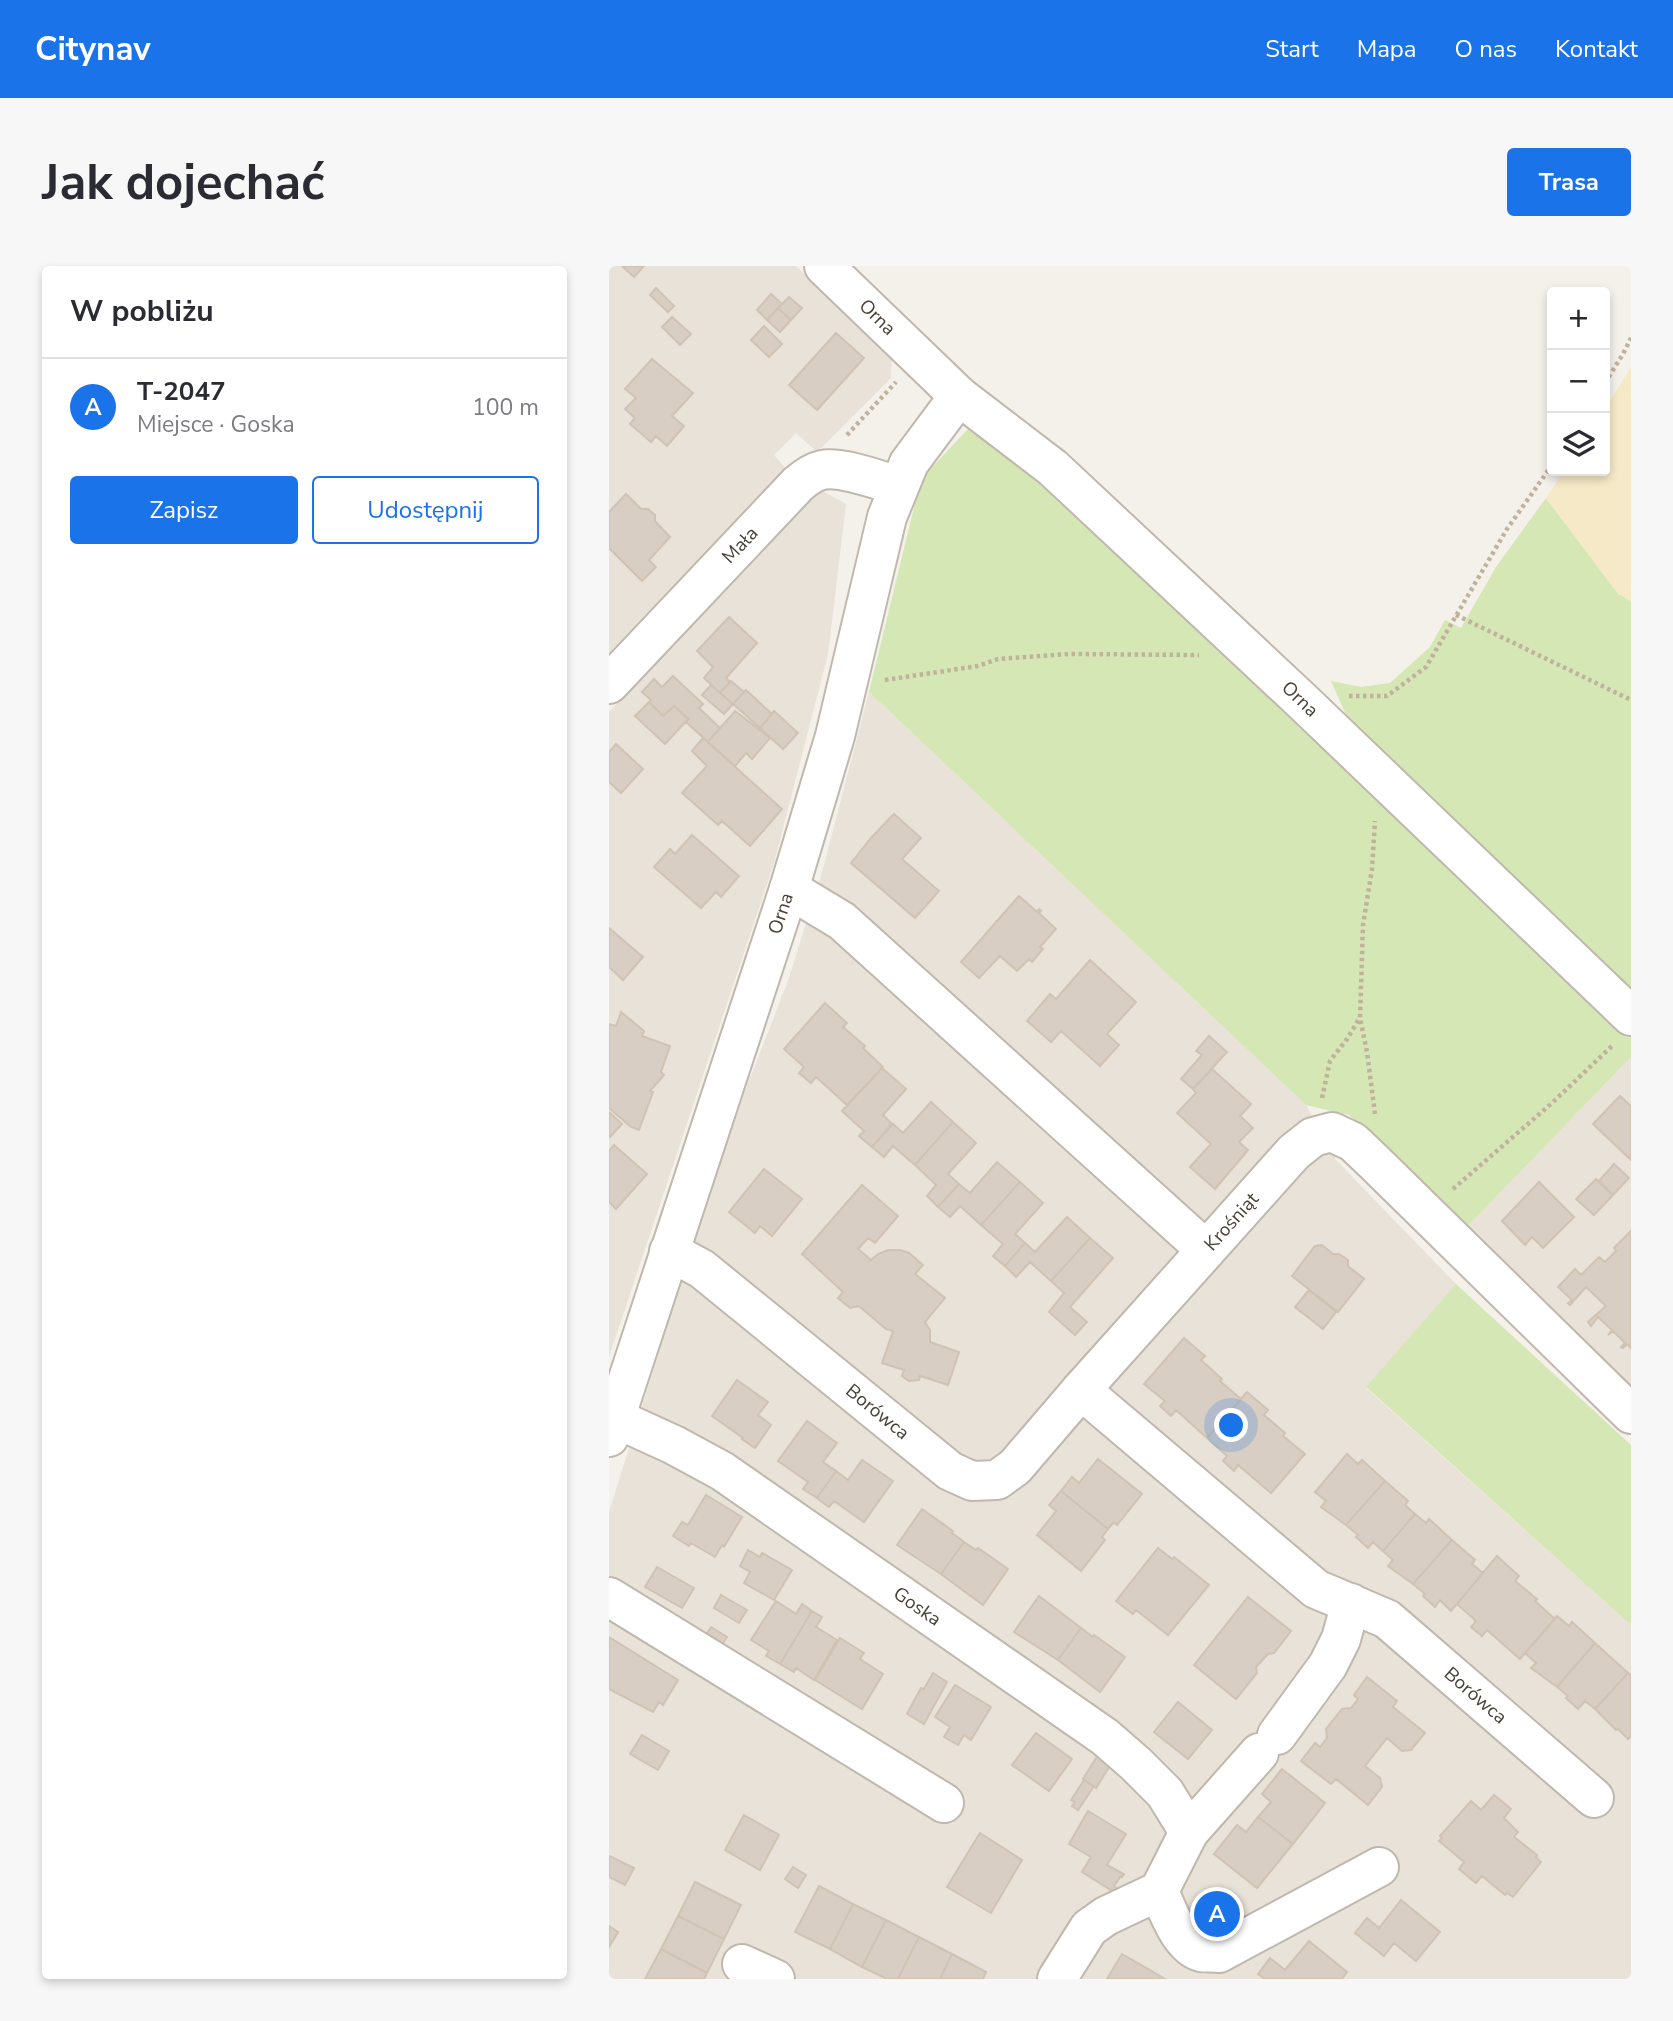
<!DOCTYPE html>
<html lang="pl">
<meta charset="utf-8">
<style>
body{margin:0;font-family:"Nunito Sans",sans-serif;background:#f7f7f7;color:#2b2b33}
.controls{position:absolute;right:21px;top:21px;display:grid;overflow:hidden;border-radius:7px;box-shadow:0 4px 10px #0003}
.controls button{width:63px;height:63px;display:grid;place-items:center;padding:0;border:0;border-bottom:2px solid #e1e1e2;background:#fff;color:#2b2b33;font:35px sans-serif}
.you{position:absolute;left:623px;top:1160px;width:24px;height:24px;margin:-18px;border:5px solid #fff;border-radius:50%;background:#1a73e8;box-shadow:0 0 0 10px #1a73e833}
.badge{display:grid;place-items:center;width:46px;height:46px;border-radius:50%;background:#1a73e8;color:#fff;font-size:23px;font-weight:700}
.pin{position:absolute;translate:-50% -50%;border:4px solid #fff;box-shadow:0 2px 7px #0006}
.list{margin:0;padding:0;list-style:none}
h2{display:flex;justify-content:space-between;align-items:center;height:91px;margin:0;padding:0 28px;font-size:30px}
h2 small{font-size:23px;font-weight:400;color:#7c7c81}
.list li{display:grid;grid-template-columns:46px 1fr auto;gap:21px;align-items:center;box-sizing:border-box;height:98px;padding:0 28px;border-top:2px solid #e1e1e2}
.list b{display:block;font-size:26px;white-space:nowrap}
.list p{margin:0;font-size:23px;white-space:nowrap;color:#7c7c81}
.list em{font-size:23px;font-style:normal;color:#7c7c81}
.actions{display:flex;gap:14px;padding:21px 28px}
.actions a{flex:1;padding:16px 0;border:2px solid #1a73e8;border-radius:7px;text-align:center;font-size:24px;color:#1a73e8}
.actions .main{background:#1a73e8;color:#fff}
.icon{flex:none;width:38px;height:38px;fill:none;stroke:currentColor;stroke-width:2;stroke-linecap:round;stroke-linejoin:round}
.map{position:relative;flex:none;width:1022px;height:1713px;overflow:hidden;border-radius:7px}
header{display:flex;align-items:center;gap:42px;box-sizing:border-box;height:98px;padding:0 35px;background:#1a73e8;color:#fff}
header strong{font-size:33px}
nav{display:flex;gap:38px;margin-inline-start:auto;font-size:24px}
.intro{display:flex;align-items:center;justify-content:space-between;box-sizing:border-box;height:168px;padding:0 42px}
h1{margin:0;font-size:49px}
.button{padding:18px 32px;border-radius:7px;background:#1a73e8;color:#fff;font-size:24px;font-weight:700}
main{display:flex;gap:42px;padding:0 42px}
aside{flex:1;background:#fff;border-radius:7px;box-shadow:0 4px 10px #0003}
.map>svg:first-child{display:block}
.residential{fill:#e8e2d8}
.green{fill:#d4e7b5}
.sand{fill:#f6e9c8}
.building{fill:#d9cec3;stroke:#d0c3b3;stroke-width:2}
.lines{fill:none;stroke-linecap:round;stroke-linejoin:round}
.minor-casing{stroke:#c0b7ad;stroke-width:42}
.path{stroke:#c1b29e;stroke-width:4.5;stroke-dasharray:3.5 3.5;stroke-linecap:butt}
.minor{stroke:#fff;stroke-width:38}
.labels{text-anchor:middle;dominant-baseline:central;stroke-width:6;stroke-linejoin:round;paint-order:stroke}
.street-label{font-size:19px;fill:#484138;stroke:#fff}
</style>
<header>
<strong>Citynav</strong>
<nav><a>Start</a><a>Mapa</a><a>O nas</a><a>Kontakt</a></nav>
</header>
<div class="intro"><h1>Jak dojechać</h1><a class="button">Trasa</a></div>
<main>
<aside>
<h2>W pobliżu<small></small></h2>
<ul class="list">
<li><span class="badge">A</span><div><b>T-2047</b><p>Miejsce · Goska</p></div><em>100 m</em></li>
</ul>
<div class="actions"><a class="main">Zapisz</a><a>Udostępnij</a></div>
</aside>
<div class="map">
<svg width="1022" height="1713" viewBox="0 0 1022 1713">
<rect width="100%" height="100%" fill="#f4f0ea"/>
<path class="residential" d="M 0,0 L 187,0 L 283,90 L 282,112 L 208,186 L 187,167 L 165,189 L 180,206 L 0,392 Z
M 212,224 L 237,238 L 219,388 L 165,597 L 0,1091 L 0,446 Z
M 260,426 L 697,839 L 727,894 L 847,1018 L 757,1122 L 1022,1359 L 1022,1713 L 0,1713 L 0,1246 L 90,958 L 138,820 L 179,715 L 214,603 Z
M 1022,791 L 1022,1121 L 857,962 Z"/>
<path class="green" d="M 359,163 L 435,219 L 1022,767 L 1022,791 L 857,962 L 740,849 L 697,839 L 260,426 L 312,213 Z
M 937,232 L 1009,327 L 1022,335 L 1022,727 L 742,460 L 722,415 L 752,421 L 781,417 L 821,381 L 836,354 L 852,362 L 887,301 Z
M 847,1018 L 1022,1179 L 1022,1359 L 757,1121 Z"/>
<path class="sand" d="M 1022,101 L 1022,335 L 1009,328 L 937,232 L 955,205 L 996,205 L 996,143 Z"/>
<path class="building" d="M 13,0 L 35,0 L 25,11 Z
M 47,22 L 65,40 L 59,46 L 41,29 Z
M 162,28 L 173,38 L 158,54 L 148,44 Z
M 180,31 L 193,42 L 182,54 L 169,42 Z
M 169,42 L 182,54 L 171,66 L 158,54 Z
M 63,51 L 82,68 L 71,79 L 53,61 Z
M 155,60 L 173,78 L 160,91 L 142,74 Z
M 227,67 L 255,92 L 208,144 L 180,119 Z
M 43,93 L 84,127 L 63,150 L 75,160 L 58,180 L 47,170 L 42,176 L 21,158 L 26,152 L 16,143 L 27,132 L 16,123 Z
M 17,228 L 32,243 L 39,243 L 46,249 L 46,255 L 61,271 L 40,294 L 47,301 L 33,315 L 0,282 L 0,246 Z
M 120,351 L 148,377 L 117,412 L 121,416 L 111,427 L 95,412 L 104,401 L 88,385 Z
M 64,410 L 94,438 L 90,442 L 111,462 L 99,476 L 77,456 L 80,453 L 65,440 L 54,450 L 40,436 L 42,434 L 33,426 L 45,413 L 53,421 Z
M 122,415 L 135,426 L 124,438 L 111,427 Z
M 102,419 L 124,438 L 115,448 L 93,429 Z
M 137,424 L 163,448 L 151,462 L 124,438 Z
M 40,436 L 54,450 L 65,440 L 79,453 L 56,478 L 26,450 Z
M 126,445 L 161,472 L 143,493 L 137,487 L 126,500 L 99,476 Z
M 165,445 L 189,467 L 174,483 L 151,462 Z
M 94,472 L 173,543 L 141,580 L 113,555 L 109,559 L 73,527 L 98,500 L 83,485 Z
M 7,478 L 34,503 L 12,527 L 0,516 L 0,486 Z
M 285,548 L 312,572 L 293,593 L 330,625 L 306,652 L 242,597 L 262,572 Z
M 83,569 L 130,610 L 112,631 L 107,626 L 92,642 L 45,601 L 61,583 L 66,588 Z
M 410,630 L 428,646 L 430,643 L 432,645 L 430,647 L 447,663 L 431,681 L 434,683 L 423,696 L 420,693 L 408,705 L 391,690 L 370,712 L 352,696 Z
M 0,662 L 34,691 L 14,714 L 0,701 Z
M 481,694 L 527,736 L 498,768 L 510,779 L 491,800 L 452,765 L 442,776 L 418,755 L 441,728 L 447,733 Z
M 216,737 L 238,757 L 234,761 L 256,780 L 254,782 L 274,801 L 238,839 L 207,811 L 202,817 L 190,807 L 195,801 L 175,783 Z
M 12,746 L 35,765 L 33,770 L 61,780 L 52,806 L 55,809 L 41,825 L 44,826 L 30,864 L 22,861 L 0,842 L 0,758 L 7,760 Z
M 600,770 L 618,786 L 584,823 L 572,813 L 593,789 L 587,785 Z
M 273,802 L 297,823 L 274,849 L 283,858 L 263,881 L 250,870 L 255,865 L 233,845 Z
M 603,803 L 642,838 L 631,850 L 644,862 L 630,876 L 639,884 L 606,923 L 581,901 L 602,878 L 568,847 L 587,827 L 584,823 Z
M 1011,830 L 1022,840 L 1022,894 L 984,858 Z
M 322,836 L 344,856 L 306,899 L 284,880 L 275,891 L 263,881 L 284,858 L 294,867 Z
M 0,846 L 13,858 L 1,871 L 0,870 Z
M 344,856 L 367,877 L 339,908 L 350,918 L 329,941 L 318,930 L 327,919 L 306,899 Z
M 5,879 L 38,908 L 7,943 L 0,936 L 0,885 Z
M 388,896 L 411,916 L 372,959 L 351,940 L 341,951 L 329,941 L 350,918 L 361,927 Z
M 1005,898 L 1020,912 L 1004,929 L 990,915 Z
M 155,903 L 193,933 L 163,970 L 151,960 L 146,967 L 120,946 Z
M 987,913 L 1004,929 L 985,949 L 967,933 Z
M 411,916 L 434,937 L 406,968 L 416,977 L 396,1000 L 384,990 L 394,978 L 372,959 Z
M 930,916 L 965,951 L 934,982 L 923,971 L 916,979 L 893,955 Z
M 253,919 L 289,950 L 266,977 L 259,972 L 249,983 L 262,994 L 269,988 L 279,984 L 291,984 L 300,987 L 314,999 L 306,1008 L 336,1032 L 316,1056 L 321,1064 L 321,1076 L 350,1086 L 339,1119 L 311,1110 L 310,1114 L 300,1115 L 293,1110 L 295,1104 L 273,1097 L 284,1065 L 277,1063 L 250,1040 L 241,1042 L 229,1032 L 234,1026 L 193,988 Z
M 458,951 L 481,972 L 442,1015 L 421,996 L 407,1011 L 396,1000 L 416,977 L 426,986 Z
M 1022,965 L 1022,1082 L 1018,1078 L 1014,1082 L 1012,1081 L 1016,1077 L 1004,1065 L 999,1069 L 1003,1064 L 989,1051 L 982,1060 L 979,1056 L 997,1040 L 977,1021 L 961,1039 L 959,1037 L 963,1034 L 949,1021 L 966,1003 L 972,1009 L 990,991 L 996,996 L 1007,985 L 1005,982 Z
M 481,972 L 504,992 L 461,1041 L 478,1056 L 466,1069 L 440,1046 L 455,1027 L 442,1015 Z
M 713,979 L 724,988 L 730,988 L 739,994 L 739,1000 L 755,1013 L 729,1046 L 683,1010 L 706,980 Z
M 700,1024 L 727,1046 L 714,1063 L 686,1041 Z
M 575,1072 L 596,1090 L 592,1094 L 613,1113 L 611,1115 L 632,1133 L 598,1172 L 567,1144 L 562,1150 L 551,1140 L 556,1135 L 535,1118 Z
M 128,1114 L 159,1136 L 149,1149 L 162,1159 L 146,1182 L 133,1173 L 134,1172 L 103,1150 Z
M 638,1126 L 659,1144 L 655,1149 L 676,1167 L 674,1170 L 696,1188 L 662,1227 L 629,1199 L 625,1205 L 614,1195 L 618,1190 L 598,1172 Z
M 198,1155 L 228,1177 L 214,1196 L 227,1205 L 208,1232 L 194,1223 L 199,1216 L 169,1195 Z
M 738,1188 L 749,1198 L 753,1194 L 776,1215 L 737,1259 L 712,1241 L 717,1235 L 706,1226 Z
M 489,1193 L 533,1228 L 508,1259 L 505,1256 L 499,1263 L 452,1225 L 463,1211 L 470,1217 Z
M 253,1194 L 284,1215 L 255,1256 L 225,1235 L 220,1241 L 208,1232 L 227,1205 L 239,1214 Z
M 776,1215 L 799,1235 L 796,1239 L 806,1248 L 774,1285 L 764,1276 L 759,1282 L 747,1271 L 749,1269 L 737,1259 Z
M 452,1225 L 499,1263 L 493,1271 L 496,1274 L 472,1305 L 428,1269 L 447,1245 L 440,1239 Z
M 97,1229 L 133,1251 L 115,1281 L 113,1279 L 106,1291 L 82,1277 L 80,1280 L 64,1270 L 73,1256 L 79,1259 Z
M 313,1243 L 344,1265 L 343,1267 L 355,1276 L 332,1308 L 288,1279 Z
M 806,1248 L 817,1257 L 820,1253 L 843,1274 L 804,1318 L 779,1300 L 784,1294 L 774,1285 Z
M 843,1274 L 866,1294 L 863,1298 L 874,1307 L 842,1345 L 831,1334 L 826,1341 L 814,1330 L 816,1328 L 804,1318 Z
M 355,1276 L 367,1284 L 369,1282 L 399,1303 L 374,1339 L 332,1308 Z
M 549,1282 L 563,1293 L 565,1291 L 600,1319 L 559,1369 L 527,1344 L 524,1348 L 507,1335 Z
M 139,1284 L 151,1291 L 153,1287 L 183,1304 L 165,1334 L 135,1317 L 141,1306 L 131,1300 Z
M 888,1290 L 910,1310 L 906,1315 L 928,1333 L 926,1335 L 946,1353 L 911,1393 L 878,1364 L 873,1370 L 862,1361 L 867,1355 L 848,1338 Z
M 48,1301 L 85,1322 L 73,1342 L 36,1321 Z
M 112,1329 L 138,1344 L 130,1357 L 105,1342 Z
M 430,1330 L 472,1362 L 449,1394 L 405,1366 Z
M 639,1331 L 682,1365 L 665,1387 L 659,1388 L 647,1401 L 648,1407 L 627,1433 L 585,1399 Z
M 167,1335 L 187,1348 L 193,1338 L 203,1345 L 171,1398 L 157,1390 L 160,1385 L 142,1374 Z
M 203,1345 L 213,1351 L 207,1361 L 228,1374 L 205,1414 L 187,1402 L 185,1406 L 171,1398 Z
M 948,1350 L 960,1360 L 963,1356 L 986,1377 L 948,1421 L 922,1402 L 927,1397 L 916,1387 Z
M 102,1361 L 118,1371 L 111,1382 L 95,1372 Z
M 472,1362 L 484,1371 L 485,1369 L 516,1391 L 491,1426 L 449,1394 Z
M 0,1371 L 69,1414 L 54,1439 L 50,1436 L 44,1446 L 0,1423 Z
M 231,1372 L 255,1387 L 251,1393 L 274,1408 L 253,1443 L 206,1414 Z
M 986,1377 L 1019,1407 L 986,1443 L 976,1435 L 969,1443 L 957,1432 L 959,1430 L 948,1421 Z
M 324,1407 L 338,1416 L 315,1458 L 298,1448 L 312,1422 L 315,1423 Z
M 1019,1407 L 1022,1409 L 1022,1470 L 1019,1473 L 1009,1463 L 1007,1464 L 986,1443 Z
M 758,1411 L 788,1435 L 784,1441 L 816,1467 L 802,1484 L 793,1485 L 778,1472 L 756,1500 L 771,1512 L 773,1521 L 759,1539 L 727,1513 L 722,1518 L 692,1495 L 706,1477 L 711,1481 L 718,1472 L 717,1463 L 733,1443 L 742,1442 L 749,1433 L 745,1429 Z
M 346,1419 L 382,1441 L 362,1474 L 355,1469 L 349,1479 L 335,1471 L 341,1461 L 326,1451 Z
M 569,1436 L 603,1464 L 579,1493 L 545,1466 Z
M 427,1467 L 463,1493 L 440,1525 L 403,1499 Z
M 33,1469 L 60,1485 L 49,1504 L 21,1488 Z
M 489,1489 L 502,1498 L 487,1522 L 474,1513 Z
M 673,1503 L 716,1537 L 684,1578 L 649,1551 L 662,1536 L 653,1528 Z
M 475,1514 L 485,1520 L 469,1544 L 463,1540 L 466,1536 L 462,1534 Z
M 885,1529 L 902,1543 L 895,1552 L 909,1566 L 905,1571 L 928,1589 L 927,1591 L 932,1596 L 904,1631 L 898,1627 L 896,1629 L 873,1610 L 867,1617 L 850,1603 L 855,1596 L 830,1575 L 833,1572 L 831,1570 L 862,1535 L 872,1544 Z
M 479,1545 L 517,1568 L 498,1599 L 515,1608 L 513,1611 L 512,1610 L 505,1620 L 507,1622 L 505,1626 L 473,1606 L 482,1591 L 460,1578 Z
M 135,1549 L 170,1569 L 151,1604 L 116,1584 Z
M 649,1551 L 684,1578 L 648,1622 L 605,1588 L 628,1559 L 637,1566 Z
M 371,1567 L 413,1594 L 382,1647 L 338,1621 Z
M 0,1590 L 25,1602 L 16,1619 L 0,1611 Z
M 184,1601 L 197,1609 L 189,1622 L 176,1613 Z
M 86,1616 L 132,1639 L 115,1673 L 69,1650 Z
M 210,1620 L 244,1638 L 221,1683 L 186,1666 Z
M 606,1633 L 623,1646 L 609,1663 L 593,1650 Z
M 792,1634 L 831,1666 L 807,1695 L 785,1677 L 775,1690 L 746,1667 L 758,1652 L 770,1662 Z
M 244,1638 L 277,1654 L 253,1701 L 221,1683 Z
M 69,1650 L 115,1673 L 98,1707 L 52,1683 Z
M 277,1654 L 310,1671 L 289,1713 L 278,1713 L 253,1701 Z
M 0,1660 L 9,1666 L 0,1681 Z
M 310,1671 L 343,1688 L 331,1713 L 289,1713 Z
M 700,1675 L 738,1706 L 733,1713 L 656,1713 L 649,1708 L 661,1692 L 676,1704 Z
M 52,1683 L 98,1707 L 95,1713 L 36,1713 Z
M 343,1688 L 377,1706 L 374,1713 L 331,1713 Z
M 513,1688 L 546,1707 L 556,1713 L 498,1713 Z"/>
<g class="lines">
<defs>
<g id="minor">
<path id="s1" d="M 215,0 L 350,130 L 444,202 L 692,434 L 1022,750"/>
<path id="s2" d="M 0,418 L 189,218 C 196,212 204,206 213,204 C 233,200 269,214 289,220"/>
<path d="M 180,623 L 233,655 L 597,984"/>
<path id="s3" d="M 60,985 L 93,1003 L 341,1205 L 363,1215 L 388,1214 L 406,1201 L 472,1124 L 685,886 L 704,871 L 723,866 L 744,876 L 764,895 L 1022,1148"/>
<path id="s4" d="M 472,1124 L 707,1323 L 778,1353 L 985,1532"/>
<path id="s5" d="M 6,1152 L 65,1179 L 113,1205 L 496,1471 L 527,1498 L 556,1527 L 580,1566 L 550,1625 C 558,1643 571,1681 592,1686 C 597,1687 604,1686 610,1687 L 770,1601"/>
<path id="s6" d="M 0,1171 L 180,623 L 226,470 L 278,251 L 300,197 L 350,130"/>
<path d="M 0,1331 L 335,1537"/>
<path d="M 668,1469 L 719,1399 L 732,1373 L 742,1337"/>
<path d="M 580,1566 L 650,1487"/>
<path d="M 133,1698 L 166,1713"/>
<path d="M 448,1713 L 480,1662 L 497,1650 L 550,1625"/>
</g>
</defs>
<use href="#minor" class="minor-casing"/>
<path class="path" d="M 996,117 L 1014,88 L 1022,72
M 238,169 L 287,116
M 847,349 L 1022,434
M 276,414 L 369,400 L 389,393 L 461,388 L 590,389
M 740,430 L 778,430 L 817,401 L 898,263 L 943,199
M 713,832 L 721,795 L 738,773 L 750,753
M 766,848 L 758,786 L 751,752 L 754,659 L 763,603 L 766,555
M 844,923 L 943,837 L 1004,779"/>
<use href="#minor" class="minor"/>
</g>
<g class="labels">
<g class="street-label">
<text stroke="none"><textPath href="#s1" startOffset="74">Orna</textPath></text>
<text stroke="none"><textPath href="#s2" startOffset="191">Mała</textPath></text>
<text stroke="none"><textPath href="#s1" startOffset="644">Orna</textPath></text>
<text stroke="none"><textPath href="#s6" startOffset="551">Orna</textPath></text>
<text stroke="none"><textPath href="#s3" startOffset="756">Krośniąt</textPath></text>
<text stroke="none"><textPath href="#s3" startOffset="264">Borówca</textPath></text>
<text stroke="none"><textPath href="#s5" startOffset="357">Goska</textPath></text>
<text stroke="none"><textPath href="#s4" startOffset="502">Borówca</textPath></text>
</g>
</g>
</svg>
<div class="controls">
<button>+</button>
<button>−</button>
<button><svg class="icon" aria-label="layers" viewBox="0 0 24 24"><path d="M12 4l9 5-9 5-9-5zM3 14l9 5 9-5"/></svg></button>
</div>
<div class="you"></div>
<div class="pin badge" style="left:608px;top:1648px">A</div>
</div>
</main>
